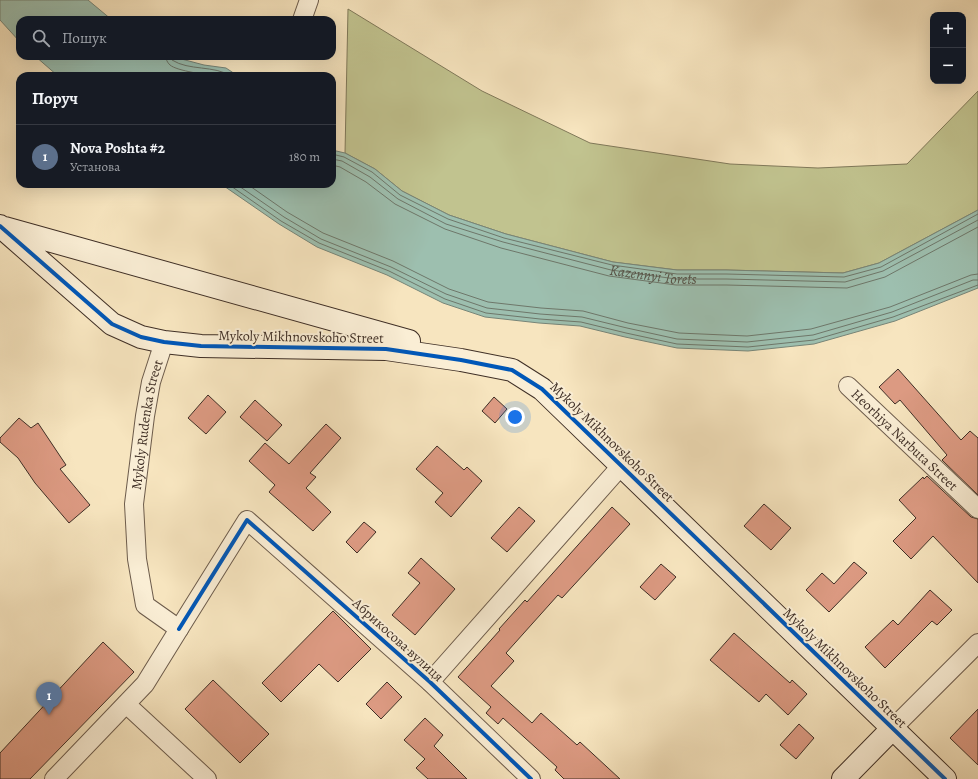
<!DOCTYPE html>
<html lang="uk">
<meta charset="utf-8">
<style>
body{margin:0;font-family:Alegreya,serif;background:#20242c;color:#f1f3f6}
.controls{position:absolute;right:12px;top:12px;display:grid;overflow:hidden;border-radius:8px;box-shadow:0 4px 16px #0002}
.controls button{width:36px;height:36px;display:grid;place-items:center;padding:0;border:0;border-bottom:1px solid #363941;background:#171b24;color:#f1f3f6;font:20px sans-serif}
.you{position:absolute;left:515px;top:417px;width:14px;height:14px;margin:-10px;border:3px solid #fff;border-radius:50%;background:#1a73e8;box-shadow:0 0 0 6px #1a73e833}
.badge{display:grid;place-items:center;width:26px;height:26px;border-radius:50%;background:#7c3aed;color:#fff;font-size:13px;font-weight:700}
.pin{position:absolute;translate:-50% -33px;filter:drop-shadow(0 1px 2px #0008)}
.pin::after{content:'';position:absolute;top:21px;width:14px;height:12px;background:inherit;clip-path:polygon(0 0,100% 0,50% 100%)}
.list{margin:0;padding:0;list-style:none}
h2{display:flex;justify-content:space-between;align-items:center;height:52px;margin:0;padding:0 16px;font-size:17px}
h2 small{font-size:13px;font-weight:400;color:#9ea1a6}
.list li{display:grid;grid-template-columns:26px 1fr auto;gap:12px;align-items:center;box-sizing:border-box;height:64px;padding:0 16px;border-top:1px solid #363941}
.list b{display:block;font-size:15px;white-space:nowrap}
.list p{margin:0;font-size:13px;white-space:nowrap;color:#9ea1a6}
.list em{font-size:13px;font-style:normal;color:#9ea1a6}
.icon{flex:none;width:22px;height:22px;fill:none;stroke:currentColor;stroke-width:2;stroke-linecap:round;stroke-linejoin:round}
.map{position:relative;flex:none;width:978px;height:779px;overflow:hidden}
.search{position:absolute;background:#171b24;box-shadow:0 4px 16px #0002;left:16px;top:16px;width:320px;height:44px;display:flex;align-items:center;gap:10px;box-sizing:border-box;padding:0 14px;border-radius:12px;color:#9ea1a6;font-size:15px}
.panel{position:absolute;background:#171b24;box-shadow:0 4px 16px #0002;left:16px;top:72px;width:320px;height:116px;border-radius:12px}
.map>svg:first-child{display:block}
.green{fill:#c1c38f;stroke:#80795a}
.water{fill:#9dbfaf;stroke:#778578}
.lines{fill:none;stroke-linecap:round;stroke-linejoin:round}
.shore{stroke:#6e776a;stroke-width:1}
.building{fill:#dc9a82;stroke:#3f2f26}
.street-casing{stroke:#6d5c4c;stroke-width:20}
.secondary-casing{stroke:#3f2f26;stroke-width:24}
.street{stroke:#faeed5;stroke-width:18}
.secondary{stroke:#faeed5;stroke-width:22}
.cycleway-casing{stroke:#faeed5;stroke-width:6}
.cycleway{stroke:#0057b8;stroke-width:4}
.labels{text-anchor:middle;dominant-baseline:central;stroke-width:4;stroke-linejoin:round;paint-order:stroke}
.street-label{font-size:14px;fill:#3f2f26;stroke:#faeed5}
.water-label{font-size:15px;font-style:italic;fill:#565348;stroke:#faeed5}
</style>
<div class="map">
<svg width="978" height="779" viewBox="0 0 978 779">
<rect width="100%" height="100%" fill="#f7e5bf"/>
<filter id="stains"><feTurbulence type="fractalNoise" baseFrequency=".005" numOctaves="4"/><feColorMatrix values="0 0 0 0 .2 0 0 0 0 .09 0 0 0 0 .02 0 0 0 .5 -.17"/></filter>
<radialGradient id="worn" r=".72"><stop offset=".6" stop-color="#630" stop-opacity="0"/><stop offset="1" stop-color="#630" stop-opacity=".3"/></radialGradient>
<path class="green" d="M 348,9 L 482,91 L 590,143 L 730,164 L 818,168 L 907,164 L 978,91 L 978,210 L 879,263 L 843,273 L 726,270 L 677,270 L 613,262 L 506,234 L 449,215 L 402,191 L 375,169 L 345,153 Z"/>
<path class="water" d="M 0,0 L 88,0 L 112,20 L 20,20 L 20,42 L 0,20 Z
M 35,56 L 170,56 L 204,65 L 226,68 L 238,76 L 58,76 Z
M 332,150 L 345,153 L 375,169 L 402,191 L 449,215 L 506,234 L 613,262 L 677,270 L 726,270 L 843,273 L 879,263 L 978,210 L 978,288 L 895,321 L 814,344 L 748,351 L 677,348 L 625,337 L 580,326 L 539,323 L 485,317 L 443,303 L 387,275 L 317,247 L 279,224 L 221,184 L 332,184 Z"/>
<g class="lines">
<g class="shore">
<path d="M 166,56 C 166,60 167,62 170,65 C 177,71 207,75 218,76"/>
<path d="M 171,56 L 172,60 C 189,71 214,65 231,76"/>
<path d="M 332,154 L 344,157 L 372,172 L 400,195 L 448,219 L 504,238 L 612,265 L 677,274 L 726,274 L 844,277 L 881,267 L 978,214"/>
<path id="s1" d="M 332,159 L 342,161 L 370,177 L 398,199 L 446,224 L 503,242 L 611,270 L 676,279 L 726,279 L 845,282 L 883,271 L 978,220"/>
<path d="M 332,165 L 340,167 L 366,182 L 395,204 L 445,229 L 501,248 L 609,276 L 676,285 L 726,285 L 847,288 L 885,277 L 978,227"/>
<path d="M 228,184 L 281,221 L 319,243 L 389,271 L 445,299 L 486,313 L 540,319 L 581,322 L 626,333 L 677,344 L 748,347 L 814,340 L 893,317 L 978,285"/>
<path d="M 236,184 L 284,217 L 321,239 L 391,267 L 446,294 L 487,308 L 540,314 L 582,317 L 627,328 L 677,339 L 747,342 L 813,335 L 892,312 L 973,280 L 978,280"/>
<path d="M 247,184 L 287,212 L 323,233 L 393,261 L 449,289 L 488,302 L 541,308 L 583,311 L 628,323 L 679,333 L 747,336 L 811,329 L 890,307 L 971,275 L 978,274"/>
</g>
</g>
<path class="building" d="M 898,369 L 961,440 L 970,431 L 978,438 L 978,495 L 942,460 L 947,455 L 900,400 L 895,404 L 879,387 Z
M 208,395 L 226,412 L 206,434 L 188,418 Z
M 494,397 L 507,409 L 495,423 L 482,411 Z
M 255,400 L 282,425 L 267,441 L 240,417 Z
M 19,418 L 31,428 L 38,423 L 66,465 L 60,469 L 90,505 L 69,523 L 35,483 L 18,458 L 0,442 L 0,438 Z
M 326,424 L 341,438 L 310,473 L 316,477 L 306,488 L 331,512 L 313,531 L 269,492 L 275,485 L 249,461 L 265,443 L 289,464 Z
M 437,446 L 464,470 L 467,467 L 482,481 L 451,517 L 435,502 L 443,493 L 416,469 Z
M 927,476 L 971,517 L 978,519 L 978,583 L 933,536 L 911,559 L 893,541 L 916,518 L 899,500 L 923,477 L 924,479 Z
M 764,504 L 791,528 L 771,550 L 744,526 Z
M 519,507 L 535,521 L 507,552 L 491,538 Z
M 612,507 L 630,524 L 562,598 L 558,595 L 506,653 L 514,661 L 491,686 L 532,723 L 541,713 L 577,745 L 580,742 L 620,779 L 564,779 L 555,770 L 557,767 L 503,718 L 498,724 L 486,713 L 491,707 L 458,677 L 500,630 L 499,629 L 525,600 L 527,602 Z
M 364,522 L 376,532 L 357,553 L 346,542 Z
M 421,558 L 455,589 L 415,635 L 392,615 L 420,583 L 408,573 Z
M 854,562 L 867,573 L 829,612 L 806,590 L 822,573 L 834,584 Z
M 661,564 L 676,577 L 655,600 L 640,587 Z
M 930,590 L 952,610 L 937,625 L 932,621 L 885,668 L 865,647 L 893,620 L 898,625 Z
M 333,611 L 371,649 L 338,682 L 319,664 L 281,702 L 262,683 Z
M 734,633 L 790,683 L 792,680 L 807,694 L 788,715 L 766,694 L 759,702 L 710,660 Z
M 103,642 L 134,672 L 30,779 L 0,779 L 0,753 Z
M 213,680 L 269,734 L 240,763 L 185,709 Z
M 387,682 L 402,697 L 381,719 L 366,704 Z
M 978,709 L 978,765 L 950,738 Z
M 425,718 L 443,735 L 434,746 L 467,779 L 428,779 L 416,768 L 425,759 L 404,740 Z
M 799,724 L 814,738 L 796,759 L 780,745 Z"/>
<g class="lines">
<defs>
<g id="street">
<path d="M 302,20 L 309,0"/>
<path id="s2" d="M 848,386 L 978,509"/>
<path d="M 179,629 L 247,520 L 430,682 L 531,779"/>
<path d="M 430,682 L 621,466"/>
<path d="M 126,704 L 207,779"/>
<path d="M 892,729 L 978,643"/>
<path id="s3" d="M 54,779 L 145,684 L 179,629 L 145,605 L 137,559 L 134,504 L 145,416 L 151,382 L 164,342"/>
</g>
<path id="secondary" d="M 0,226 L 112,324 L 141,337 L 164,342 L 201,346 L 386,349 L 461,360 L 512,370 L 542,389 L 945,779
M 5,228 L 409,341
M 843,779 L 892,729"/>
</defs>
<use href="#street" class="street-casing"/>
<use href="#secondary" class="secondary-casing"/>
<use href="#street" class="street"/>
<use href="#secondary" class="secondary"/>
<defs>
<path id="cycleway" d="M 0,226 L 112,324 L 141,337 L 164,342 L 201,346 L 386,349 L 461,360 L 512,370 L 542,389 L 945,779
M 179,629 L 247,520 L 430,682 L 531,779"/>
</defs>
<use href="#cycleway" class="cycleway-casing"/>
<use href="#cycleway" class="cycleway"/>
</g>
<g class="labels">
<g class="street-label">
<text transform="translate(301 337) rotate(1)">Mykoly Mikhnovskoho Street</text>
<text stroke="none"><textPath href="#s3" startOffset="420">Mykoly Rudenka Street</textPath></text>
<text stroke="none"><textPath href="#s2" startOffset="78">Heorhiya Narbuta Street</textPath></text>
<text transform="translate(612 442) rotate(44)">Mykoly Mikhnovskoho Street</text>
<text transform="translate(398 640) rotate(42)">Абрикосова вулиця</text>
<text transform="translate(845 668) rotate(44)">Mykoly Mikhnovskoho Street</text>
</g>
<g class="water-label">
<text stroke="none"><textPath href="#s1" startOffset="346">Kazennyi Torets</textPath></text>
</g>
</g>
<rect width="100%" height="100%" filter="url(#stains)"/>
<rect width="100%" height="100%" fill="url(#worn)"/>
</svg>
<div class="controls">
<button>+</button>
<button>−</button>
</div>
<div class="you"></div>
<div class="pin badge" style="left:49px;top:715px;background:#5c6f8a">1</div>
<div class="search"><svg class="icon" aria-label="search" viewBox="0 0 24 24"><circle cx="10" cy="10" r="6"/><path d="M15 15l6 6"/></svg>Пошук</div>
<section class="panel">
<h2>Поруч<small></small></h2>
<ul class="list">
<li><span class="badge" style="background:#5c6f8a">1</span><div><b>Nova Poshta #2</b><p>Установа</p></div><em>180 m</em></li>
</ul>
</section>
</div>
